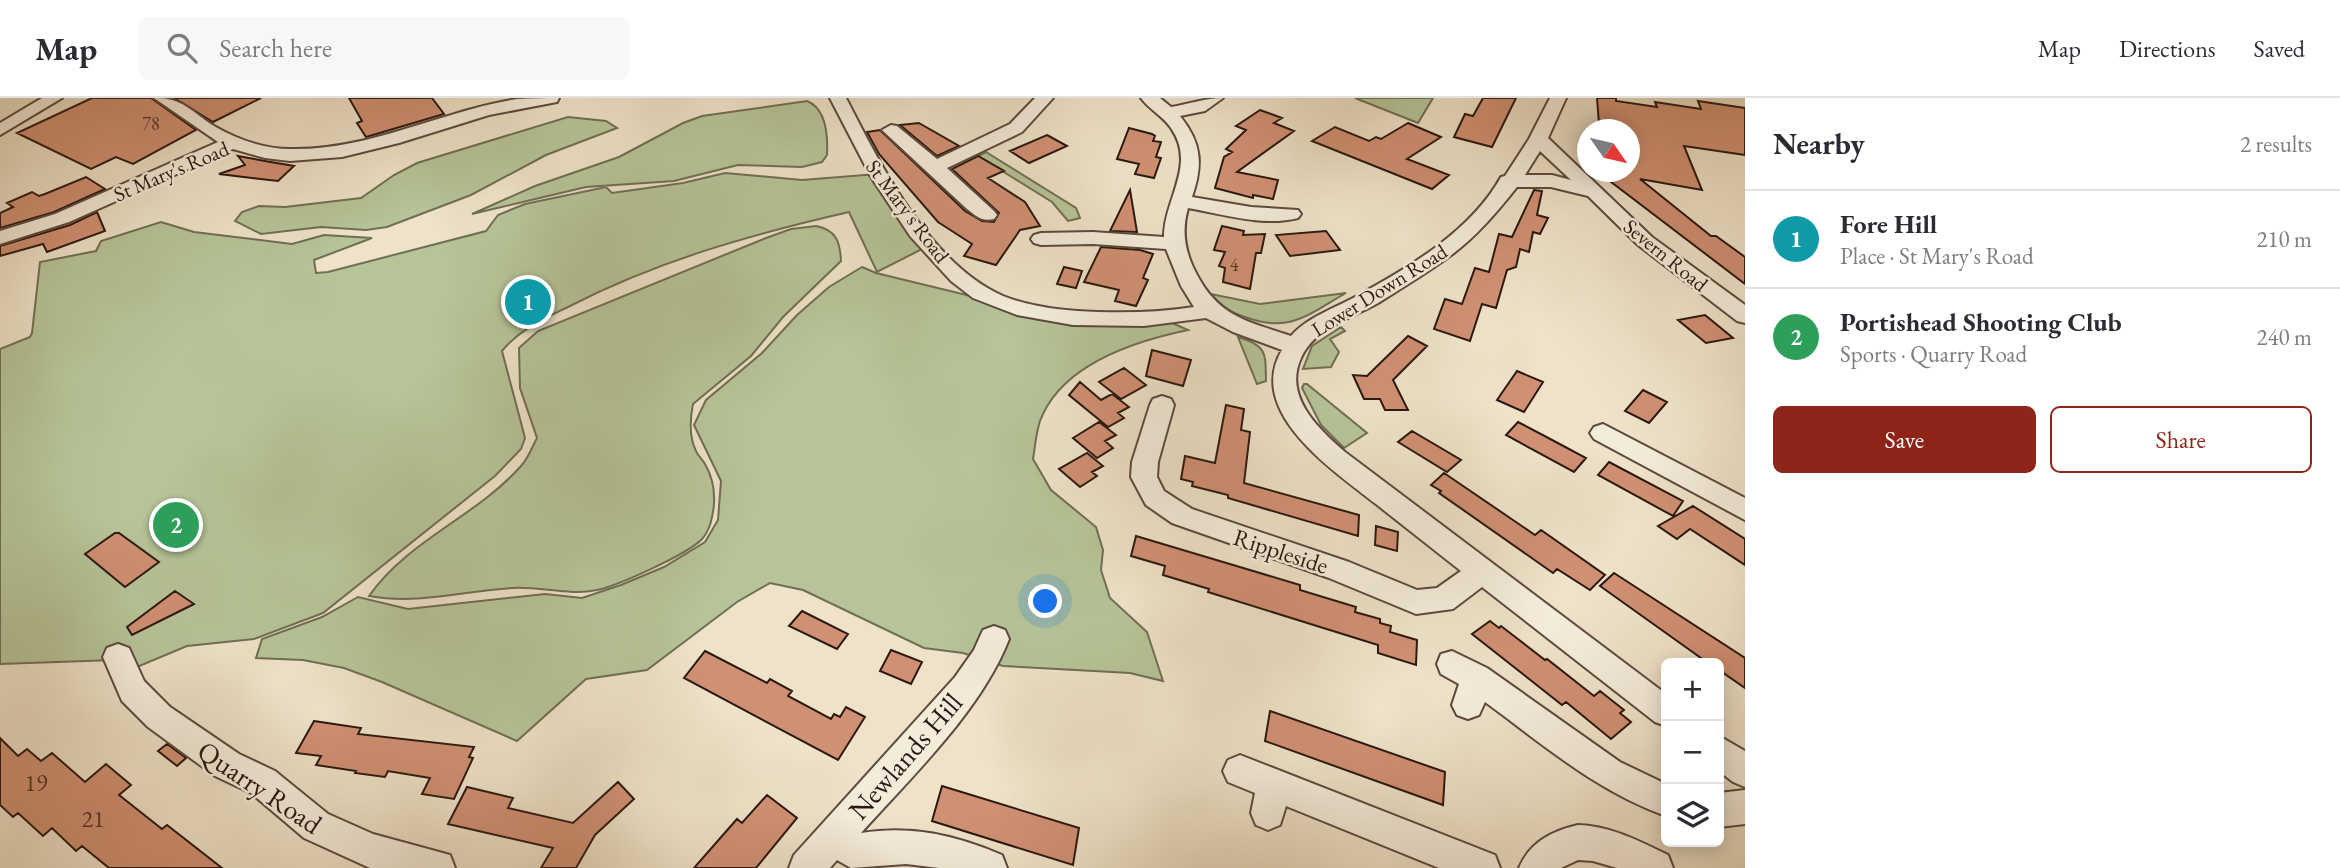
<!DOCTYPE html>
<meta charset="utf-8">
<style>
body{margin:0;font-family:"EB Garamond",serif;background:#f7f7f7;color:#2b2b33}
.controls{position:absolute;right:21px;bottom:21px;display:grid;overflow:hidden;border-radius:10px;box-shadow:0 4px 18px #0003}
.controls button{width:63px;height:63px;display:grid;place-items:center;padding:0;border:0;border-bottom:2px solid #e1e1e2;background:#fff;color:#2b2b33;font:35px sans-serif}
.compass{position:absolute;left:1577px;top:21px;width:63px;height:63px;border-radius:50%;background:#fff;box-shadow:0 4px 18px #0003;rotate:124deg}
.you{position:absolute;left:1046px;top:504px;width:24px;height:24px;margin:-18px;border:5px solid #fff;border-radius:50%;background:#1a73e8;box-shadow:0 0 0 10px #1a73e833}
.badge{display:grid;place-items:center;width:46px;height:46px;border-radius:50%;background:#8f2418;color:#fff;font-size:23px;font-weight:700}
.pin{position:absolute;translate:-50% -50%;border:4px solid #fff;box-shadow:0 2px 7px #0006}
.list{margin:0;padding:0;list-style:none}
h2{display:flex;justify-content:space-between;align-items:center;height:91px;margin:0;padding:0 28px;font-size:30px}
h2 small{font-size:23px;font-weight:400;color:#7c7c81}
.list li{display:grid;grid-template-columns:46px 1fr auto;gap:21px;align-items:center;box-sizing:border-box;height:98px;padding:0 28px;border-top:2px solid #e1e1e2}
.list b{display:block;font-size:26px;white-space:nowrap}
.list p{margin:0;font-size:23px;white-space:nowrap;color:#7c7c81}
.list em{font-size:23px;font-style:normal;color:#7c7c81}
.actions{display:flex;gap:14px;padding:21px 28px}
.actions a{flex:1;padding:16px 0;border:2px solid #8f2418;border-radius:10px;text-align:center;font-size:24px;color:#8f2418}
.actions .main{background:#8f2418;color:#fff}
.icon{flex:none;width:38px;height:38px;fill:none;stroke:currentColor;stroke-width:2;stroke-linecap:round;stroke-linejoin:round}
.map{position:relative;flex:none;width:1745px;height:770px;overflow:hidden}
header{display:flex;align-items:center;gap:42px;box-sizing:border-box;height:98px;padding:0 35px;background:#fff;border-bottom:2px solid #e1e1e2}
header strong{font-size:33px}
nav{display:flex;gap:38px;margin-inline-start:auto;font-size:24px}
.search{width:490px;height:63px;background:#f7f7f7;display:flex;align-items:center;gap:18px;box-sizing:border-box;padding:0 24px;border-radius:10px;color:#7c7c81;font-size:26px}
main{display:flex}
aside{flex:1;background:#fff}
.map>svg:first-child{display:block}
.green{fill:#b6c498;stroke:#706e54;stroke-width:2}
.building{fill:#d09073;stroke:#2b1810;stroke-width:2}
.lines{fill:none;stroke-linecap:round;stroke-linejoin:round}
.minor-casing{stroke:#5c4a3e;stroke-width:4}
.minor{fill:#f4ecdb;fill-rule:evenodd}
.labels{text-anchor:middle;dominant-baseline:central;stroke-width:5;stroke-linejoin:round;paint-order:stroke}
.far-number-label{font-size:18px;fill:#543629}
.far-street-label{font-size:21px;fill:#2b1810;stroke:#f4ecdb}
.street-label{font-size:24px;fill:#2b1810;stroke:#f4ecdb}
.near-number-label{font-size:24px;fill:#543629}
.near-street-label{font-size:28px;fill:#2b1810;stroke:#f4ecdb}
</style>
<header>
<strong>Map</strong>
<div class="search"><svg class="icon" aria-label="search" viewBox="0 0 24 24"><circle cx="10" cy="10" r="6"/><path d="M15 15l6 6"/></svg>Search here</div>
<nav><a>Map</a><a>Directions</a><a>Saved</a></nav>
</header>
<main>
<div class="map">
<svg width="1745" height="770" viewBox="0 0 1745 770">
<rect width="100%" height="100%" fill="#eee2c8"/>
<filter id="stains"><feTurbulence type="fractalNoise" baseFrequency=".00286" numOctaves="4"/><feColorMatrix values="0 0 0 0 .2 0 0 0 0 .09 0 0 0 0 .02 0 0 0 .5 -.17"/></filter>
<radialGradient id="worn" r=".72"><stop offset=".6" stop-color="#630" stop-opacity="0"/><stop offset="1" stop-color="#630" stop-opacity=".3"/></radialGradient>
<path class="green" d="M 1355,0 L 1433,0 L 1418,25 Z
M 807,3 C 827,11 828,38 827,57 L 822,64 L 802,69 L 738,67 L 674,83 L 586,89 L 472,116 L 535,88 L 619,59 L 683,25 L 702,18 Z
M 568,19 L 606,23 L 617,30 L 546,57 L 471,97 L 387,129 L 366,132 L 321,129 L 261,136 L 235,123 L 242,114 L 259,108 L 285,109 L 361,100 L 394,77 L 417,65 Z
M 986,54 L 1076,110 L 1080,120 L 1068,123 L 1052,104 L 978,58 Z
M 725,75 L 802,82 L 877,76 L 930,147 L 877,174 L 849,114 C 753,136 660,162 572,207 C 546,220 521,230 502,253 L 525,340 L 521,351 L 495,378 L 323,515 L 254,541 L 187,548 L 118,577 L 114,562 L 0,566 L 0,251 L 30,239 L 32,235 L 40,164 L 96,153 L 101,143 L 161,124 L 194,134 L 292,146 L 324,137 L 372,140 L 314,162 L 316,175 L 328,174 L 486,133 L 498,117 L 525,106 L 606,89 L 612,95 L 683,85 Z
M 816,128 C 836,132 840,143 841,163 L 783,219 L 751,258 L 693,306 C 690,321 689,339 696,353 C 698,358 702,361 705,366 C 716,385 716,407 710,427 C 708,432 705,438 702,441 C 688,456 617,488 597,492 C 569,498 540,488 512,490 C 463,493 418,507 369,498 C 407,443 477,418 521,368 C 528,361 532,349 537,340 L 520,290 L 519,250 L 538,233 L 766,140 L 791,131 Z
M 862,169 L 876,175 L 1086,226 L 1172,225 L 1188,232 C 1135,243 1061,267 1040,323 C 1036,335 1035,349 1033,361 L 1051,392 L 1096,429 L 1103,452 L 1101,472 L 1110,500 L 1147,534 L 1163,583 L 1130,575 L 1003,568 L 963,555 L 924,550 L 803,492 L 770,485 L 737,504 L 647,572 L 586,581 L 517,643 L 382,584 L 344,570 L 303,562 L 256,560 L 262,541 L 322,519 L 358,499 L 408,511 L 545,496 L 582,500 L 621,487 L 664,469 L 705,444 L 718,422 L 721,383 L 694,327 L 706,302 L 762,255 L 797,217 L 829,189 Z
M 1346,195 C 1309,216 1291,235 1248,220 C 1232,215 1222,209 1211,196 L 1260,206 Z
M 1341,229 L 1345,233 L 1330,241 L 1339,254 L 1331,269 L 1303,271 L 1312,248 Z
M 1238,239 C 1269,248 1265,257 1266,283 L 1257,286 Z
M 1304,286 L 1307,286 L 1367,335 L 1344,350 L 1321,327 L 1302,290 Z"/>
<path class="building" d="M 92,0 L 151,0 L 196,32 L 133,66 L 116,59 L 91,71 L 17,35 Z
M 174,0 L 261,0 L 213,24 Z
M 349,0 L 432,0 L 444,16 L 366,39 L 357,25 L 362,23 Z
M 1483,0 L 1516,0 L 1492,49 L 1454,39 L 1465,16 L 1473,18 Z
M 1597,0 L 1616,0 L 1616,3 L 1657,9 L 1655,4 L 1701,11 L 1698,3 L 1745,10 L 1745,57 L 1684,48 L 1702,92 L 1640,81 L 1711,138 L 1716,138 L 1745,159 L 1745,186 L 1598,74 L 1629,74 L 1629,32 L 1599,26 Z
M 1260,12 L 1282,20 L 1274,25 L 1294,33 L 1237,74 L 1278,82 L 1273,101 L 1253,97 L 1253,100 L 1215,90 L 1224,59 L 1232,54 L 1226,51 L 1246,32 L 1236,28 Z
M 919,25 L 959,48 L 937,58 L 900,27 Z
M 1408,25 L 1441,39 L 1407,61 L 1449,77 L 1432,91 L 1312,43 L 1335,29 L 1369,43 L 1376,39 L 1381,41 Z
M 1129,30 L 1152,36 L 1155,38 L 1153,43 L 1161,44 L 1156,59 L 1161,60 L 1154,80 L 1135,76 L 1139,66 L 1117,61 Z
M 880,32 L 965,113 L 982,123 L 994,124 L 999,115 L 952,71 L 978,58 L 1004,73 L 988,80 L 1025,104 L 1040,128 L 1020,132 L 996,167 L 964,158 L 972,146 L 938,124 L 879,56 L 867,34 Z
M 1047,37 L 1067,48 L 1029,65 L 1010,53 Z
M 238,58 L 265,63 L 294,68 L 278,83 L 219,76 L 245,67 Z
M 86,79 L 105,91 L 54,114 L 0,130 L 0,115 L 13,109 L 7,105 L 32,94 L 39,98 L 45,96 Z
M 1130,92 L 1137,134 L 1110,133 Z
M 1534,92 L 1542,93 L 1537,117 L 1548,120 L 1540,136 L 1533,134 L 1529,154 L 1520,151 L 1516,169 L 1507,172 L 1496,210 L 1482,206 L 1470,243 L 1434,231 L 1445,201 L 1462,206 L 1475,170 L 1489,174 L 1499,136 L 1512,139 Z
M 97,114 L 105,133 L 47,154 L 43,146 L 0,158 L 0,148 L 70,127 Z
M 1222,128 L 1244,133 L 1243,137 L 1265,136 L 1261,155 L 1256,155 L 1250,191 L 1223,184 L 1225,170 L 1219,168 L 1225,154 L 1214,152 Z
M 1326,133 L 1340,152 L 1290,158 L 1276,137 Z
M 1101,149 L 1140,152 L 1153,156 L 1143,180 L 1148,182 L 1136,208 L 1115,203 L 1119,192 L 1084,184 Z
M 1064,169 L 1082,173 L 1076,190 L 1057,186 Z
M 1705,217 L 1733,240 L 1706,245 L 1678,222 Z
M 1408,238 L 1427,248 L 1393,282 L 1408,312 L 1385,312 L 1380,301 L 1364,301 L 1353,277 L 1367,278 Z
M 1152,252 L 1191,262 L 1183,288 L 1146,278 Z
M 1124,270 L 1146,287 L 1121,301 L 1099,284 Z
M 1517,273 L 1543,284 L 1524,314 L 1497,302 Z
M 1080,284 L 1101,302 L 1112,296 L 1129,309 L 1118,315 L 1124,320 L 1108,329 L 1069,297 Z
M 1643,292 L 1667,304 L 1649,325 L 1625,313 Z
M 1226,307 L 1244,311 L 1241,332 L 1250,334 L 1244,385 L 1359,417 L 1358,438 L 1228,400 L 1228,397 L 1192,388 L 1193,384 L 1181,381 L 1185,358 L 1215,365 Z
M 1099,324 L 1116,337 L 1105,343 L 1113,350 L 1097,360 L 1073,340 Z
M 1518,324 L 1554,343 L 1586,360 L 1574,374 L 1506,337 Z
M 1412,333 L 1461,362 L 1447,374 L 1398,344 Z
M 1087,355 L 1103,368 L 1092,374 L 1097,378 L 1080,389 L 1059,371 Z
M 1609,364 L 1683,403 L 1673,418 L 1598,377 Z
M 1444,375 L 1535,437 L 1541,432 L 1605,477 L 1590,492 L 1557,471 L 1553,475 L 1439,395 L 1441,393 L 1431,387 Z
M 1693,408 L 1745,441 L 1745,467 L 1690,431 L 1677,441 L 1658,428 Z
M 1376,428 L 1398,434 L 1397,453 L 1375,447 Z
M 115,435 L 119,435 L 159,464 L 125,489 L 85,456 Z
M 1136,438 L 1300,487 L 1300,492 L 1356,509 L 1355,514 L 1380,521 L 1380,525 L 1391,528 L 1390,534 L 1417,542 L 1416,567 L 1378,555 L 1378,547 L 1208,494 L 1209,491 L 1163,477 L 1165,468 L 1131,458 Z
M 1614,475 L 1745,560 L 1745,590 L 1719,572 L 1719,565 L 1708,565 L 1600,488 Z
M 175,493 L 194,506 L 132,537 L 127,529 Z
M 802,513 L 848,536 L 837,551 L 789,528 Z
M 1490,523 L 1499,530 L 1501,528 L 1545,562 L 1547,561 L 1594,598 L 1600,593 L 1624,612 L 1620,615 L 1631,624 L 1611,641 L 1566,604 L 1562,607 L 1472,536 Z
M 891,552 L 922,564 L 911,586 L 880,573 Z
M 705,553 L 767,585 L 770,581 L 792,593 L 788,598 L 831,621 L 834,616 L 840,619 L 846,609 L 865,619 L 838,662 L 684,580 Z
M 1270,613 L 1445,674 L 1443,707 L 1265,643 Z
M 314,623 L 361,630 L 358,636 L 474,649 L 469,659 L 473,660 L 454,701 L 422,696 L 430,680 L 388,673 L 385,679 L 355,675 L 356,673 L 316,667 L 321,658 L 296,655 Z
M 0,640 L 18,658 L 27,651 L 41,663 L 52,655 L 85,684 L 106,666 L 131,687 L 119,697 L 162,731 L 167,727 L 222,770 L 109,770 L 82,748 L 76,753 L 52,730 L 43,738 L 18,715 L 13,719 L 0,707 Z
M 167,646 L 186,660 L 177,668 L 158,653 Z
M 618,684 L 634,701 L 595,737 L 576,770 L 541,770 L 553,750 L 448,726 L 467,689 L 513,700 L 508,710 L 573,725 Z
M 942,688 L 1079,730 L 1073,767 L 932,723 Z
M 767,697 L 797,720 L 756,770 L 694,770 L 737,721 L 742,725 Z"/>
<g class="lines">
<defs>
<path id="minor" d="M 42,0 L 62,0 L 0,37 L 0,25 Z
M 154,0 C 184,0 190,13 214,28 C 238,42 266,52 295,51 C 373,51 441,13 517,1 C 531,0 546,0 559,0 L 557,4 L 489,17 L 399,45 L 342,59 L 290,63 L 265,60 L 233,51 L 69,124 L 0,146 L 0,133 L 55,116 L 218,44 Z
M 830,0 L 846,0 C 881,68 930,166 1003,198 C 1033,210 1066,213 1098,214 C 1130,215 1162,214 1194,209 L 1181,188 L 1166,151 L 1093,146 L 1041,147 L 1034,145 L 1031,141 L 1034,137 L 1041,135 L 1093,134 L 1164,139 C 1164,101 1197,67 1171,30 C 1163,18 1149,11 1141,0 L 1160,0 L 1171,9 C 1190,6 1205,0 1223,0 L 1205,13 L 1180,18 C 1202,45 1203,67 1192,99 L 1251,109 L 1298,112 L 1301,116 L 1298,120 C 1264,129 1222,116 1188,110 C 1182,131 1184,149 1193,169 C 1216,218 1243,222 1291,238 C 1308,219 1333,211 1355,199 C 1410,169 1471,133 1501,79 L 1505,78 L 1529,41 L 1550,0 L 1566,0 L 1548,40 L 1652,139 L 1745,207 L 1745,225 L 1737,223 L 1638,147 L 1588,98 L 1551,89 L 1517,89 C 1497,114 1476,139 1450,158 C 1427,175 1402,190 1378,205 C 1352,220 1314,230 1301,260 C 1283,299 1319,331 1345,354 L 1666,596 L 1666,628 L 1655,624 L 1482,489 L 1453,511 L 1416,516 L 1329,480 L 1172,425 L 1146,407 L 1131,379 L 1132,364 L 1150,307 L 1153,301 L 1162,298 L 1171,301 L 1174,307 L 1158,364 L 1157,379 L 1164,393 L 1192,411 L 1349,464 L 1417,492 L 1437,490 L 1461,473 C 1433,451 1405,429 1376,406 C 1334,373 1245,314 1282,252 L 1233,234 L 1206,220 L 1144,228 L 1073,227 L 1017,217 L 973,200 L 951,183 L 910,138 L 871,79 ZM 1540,53 L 1571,82 L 1552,77 L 1525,77 Z
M 1035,0 L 1053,0 L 1022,34 L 947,70 L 994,113 L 997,117 L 994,121 C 982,124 976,118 967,111 L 882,32 L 891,27 L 897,28 L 937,61 L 1010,26 Z
M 1603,326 L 1745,400 L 1745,422 L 1594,341 L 1590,335 L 1594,329 Z
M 994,528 L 1005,532 L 1009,541 C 981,613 912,678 861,735 C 912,727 955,737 1002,757 L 1007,770 L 939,770 L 906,766 L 851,770 L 837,762 L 830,770 L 789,770 L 794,757 L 955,579 L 974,552 L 983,532 Z
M 118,546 L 129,550 L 144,583 L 170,609 L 239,656 L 275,673 L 328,716 L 373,736 L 450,757 L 455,770 L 370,770 L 304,740 L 251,695 L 215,678 L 148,629 L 122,603 L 103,559 L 107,550 Z
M 1452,553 L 1487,570 L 1620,664 L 1666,686 L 1666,718 C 1596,693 1544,647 1485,604 L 1479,617 L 1468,621 L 1457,617 L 1452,607 L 1459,586 L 1441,576 L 1437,566 L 1441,556 Z
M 1719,638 L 1745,653 L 1745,689 L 1733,684 L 1719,673 Z
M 1240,657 L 1495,757 L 1500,770 L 1439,770 L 1286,708 L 1280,727 L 1268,732 L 1256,727 L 1251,715 L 1255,695 L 1228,684 L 1223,673 L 1228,662 Z
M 1745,692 L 1745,726 L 1719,729 L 1719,695 Z
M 1578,727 C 1611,728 1639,743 1668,757 L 1673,770 L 1617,770 L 1593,763 L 1578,762 L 1561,770 L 1519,770 C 1530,744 1552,733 1578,727 Z"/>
</defs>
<use href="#minor" class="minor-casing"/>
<use href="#minor" class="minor"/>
</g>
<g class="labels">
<g class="far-number-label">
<text x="151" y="25">78</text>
<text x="1234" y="166">4</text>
</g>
<g class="far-street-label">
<text transform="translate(171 73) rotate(-23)">St Mary's Road</text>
<text transform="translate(908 113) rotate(53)">St Mary's Road</text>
<text transform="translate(1666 157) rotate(39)">Severn Road</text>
<text transform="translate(1379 192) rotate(-32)">Lower Down Road</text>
</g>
<g class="street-label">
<text transform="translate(1281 453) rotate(18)">Rippleside</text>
</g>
<g class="near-number-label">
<text x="36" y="684">19</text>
<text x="93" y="720">21</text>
</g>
<g class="near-street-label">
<text transform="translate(905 658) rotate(-49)">Newlands Hill</text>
<text transform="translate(260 689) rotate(34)">Quarry Road</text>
</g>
</g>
<rect width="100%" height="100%" filter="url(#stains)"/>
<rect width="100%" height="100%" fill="url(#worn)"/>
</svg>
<div class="controls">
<button>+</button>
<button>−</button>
<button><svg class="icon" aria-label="layers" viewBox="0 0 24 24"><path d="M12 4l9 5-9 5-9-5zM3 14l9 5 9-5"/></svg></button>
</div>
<svg class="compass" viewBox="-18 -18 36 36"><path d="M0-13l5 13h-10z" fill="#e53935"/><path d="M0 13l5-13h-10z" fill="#7c7c81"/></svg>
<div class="you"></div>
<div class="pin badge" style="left:528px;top:204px;background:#0f9aa8">1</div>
<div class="pin badge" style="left:176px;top:427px;background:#2e9e5b">2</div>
</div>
<aside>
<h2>Nearby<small>2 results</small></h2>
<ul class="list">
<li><span class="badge" style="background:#0f9aa8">1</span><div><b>Fore Hill</b><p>Place · St Mary's Road</p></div><em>210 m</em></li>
<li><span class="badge" style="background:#2e9e5b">2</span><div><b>Portishead Shooting Club</b><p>Sports · Quarry Road</p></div><em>240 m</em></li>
</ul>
<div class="actions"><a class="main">Save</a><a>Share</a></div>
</aside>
</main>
